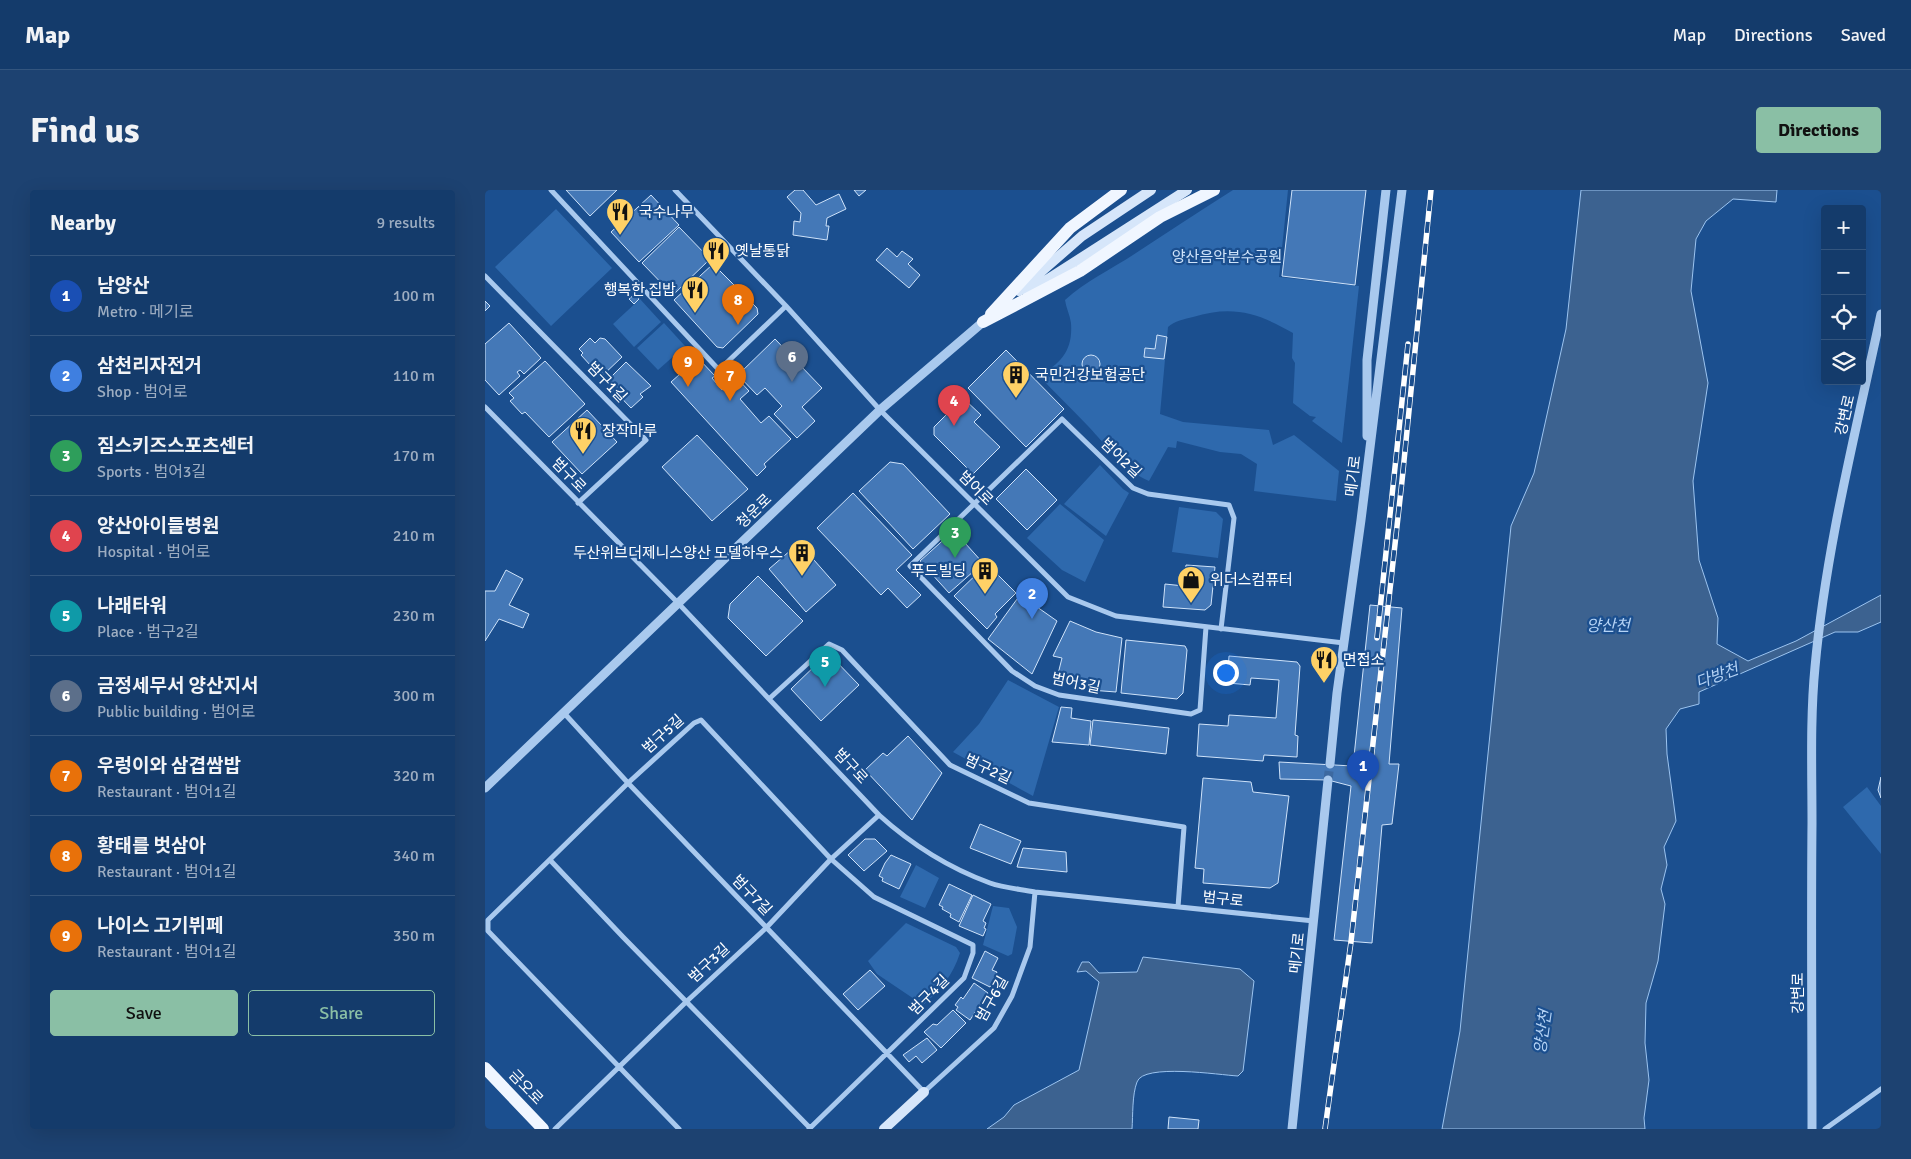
<!DOCTYPE html>
<meta charset="utf-8">
<style>
body{margin:0;font-family:Signika,"Noto Sans KR",sans-serif;background:#1d4271;color:#f1f3f6}
.controls{position:absolute;right:15px;top:15px;display:grid;overflow:hidden;border-radius:5px;box-shadow:0 5px 20px #0002}
.controls button{width:45px;height:45px;display:grid;place-items:center;padding:0;border:0;border-bottom:1px solid #33557e;background:#143b6b;color:#f1f3f6;font:25px sans-serif}
.you{position:absolute;left:740px;top:482px;width:18px;height:18px;margin:-12px;border:4px solid #fff;border-radius:50%;background:#1a73e8;box-shadow:0 0 0 8px #1a73e833}
.badge{display:grid;place-items:center;width:32px;height:32px;border-radius:50%;background:#8abfa5;color:#fff;font-size:16px;font-weight:700}
.pin{position:absolute;translate:-50% -41px;filter:drop-shadow(0 1px 2px #0008)}
.pin::after{content:'';position:absolute;top:26px;width:18px;height:15px;background:inherit;clip-path:polygon(0 0,100% 0,50% 100%)}
.list{margin:0;padding:0;list-style:none}
h2{display:flex;justify-content:space-between;align-items:center;height:65px;margin:0;padding:0 20px;font-size:21px}
h2 small{font-size:16px;font-weight:400;color:#9dadc1}
.list li{display:grid;grid-template-columns:32px 1fr auto;gap:15px;align-items:center;box-sizing:border-box;height:80px;padding:0 20px;border-top:1px solid #33557e}
.list b{display:block;font-size:19px;white-space:nowrap}
.list p{margin:0;font-size:16px;white-space:nowrap;color:#9dadc1}
.list em{font-size:16px;font-style:normal;color:#9dadc1}
.actions{display:flex;gap:10px;padding:15px 20px}
.actions a{flex:1;padding:11px 0;border:1px solid #8abfa5;border-radius:5px;text-align:center;font-size:18px;color:#8abfa5}
.actions .main{background:#8abfa5;color:#111}
.icon{flex:none;width:28px;height:28px;fill:none;stroke:currentColor;stroke-width:2;stroke-linecap:round;stroke-linejoin:round}
.map{position:relative;flex:none;width:1396px;height:939px;overflow:hidden;border-radius:5px}
header{display:flex;align-items:center;gap:30px;box-sizing:border-box;height:70px;padding:0 25px;background:#143b6b;border-bottom:1px solid #33557e}
header strong{font-size:24px}
nav{display:flex;gap:28px;margin-inline-start:auto;font-size:18px}
.intro{display:flex;align-items:center;justify-content:space-between;box-sizing:border-box;height:120px;padding:0 30px}
h1{margin:0;font-size:35px}
.button{padding:12px 22px;border-radius:5px;background:#8abfa5;color:#111;font-size:18px;font-weight:700}
main{display:flex;gap:30px;padding:0 30px}
aside{flex:1;background:#143b6b;border-radius:5px;box-shadow:0 5px 20px #0002}
.map>svg:first-child{display:block}
.green{fill:#2e69ad}
.water{fill:#3c6290;stroke:#9cc4f0}
.building{fill:#4478b7;stroke:#cfe3fa}
.lines{fill:none;stroke-linecap:round;stroke-linejoin:round}
.tertiary-tunnel{stroke:#3d69a0;stroke-width:9;stroke-dasharray:9 4.5;stroke-linecap:butt}
.minor{stroke:#a9c9ee;stroke-width:5}
.tertiary{stroke:#a9c9ee;stroke-width:9}
.secondary{stroke:#d6e6fa;stroke-width:10}
.primary{stroke:#f0f6ff;stroke-width:12}
.rail-casing{stroke:#fff;stroke-width:5.5}
.rail{stroke:#1b4f8f;stroke-width:4;stroke-dasharray:11;stroke-linecap:butt}
.labels{text-anchor:middle;dominant-baseline:central;stroke-width:4.5;stroke-linejoin:round;paint-order:stroke}
.poi-label{font-size:15px;fill:#fff;stroke:#1b4f8f;text-anchor:start}
.park-label{font-size:15px;fill:#cfe3fa;stroke:#1b4f8f}
.street-label{font-size:15px;fill:#fff;stroke:#1b4f8f}
.water-label{font-size:16px;font-style:italic;fill:#b5d3f5;stroke:#1b4f8f}
</style>
<header>
<strong>Map</strong>
<nav><a>Map</a><a>Directions</a><a>Saved</a></nav>
</header>
<div class="intro"><h1>Find us</h1><a class="button">Directions</a></div>
<main>
<aside>
<h2>Nearby<small>9 results</small></h2>
<ul class="list">
<li><span class="badge" style="background:#1a4fb4">1</span><div><b>남양산</b><p>Metro · 메기로</p></div><em>100 m</em></li>
<li><span class="badge" style="background:#3f7fe0">2</span><div><b>삼천리자전거</b><p>Shop · 범어로</p></div><em>110 m</em></li>
<li><span class="badge" style="background:#2e9e5b">3</span><div><b>짐스키즈스포츠센터</b><p>Sports · 범어3길</p></div><em>170 m</em></li>
<li><span class="badge" style="background:#e0444e">4</span><div><b>양산아이들병원</b><p>Hospital · 범어로</p></div><em>210 m</em></li>
<li><span class="badge" style="background:#0f9aa8">5</span><div><b>나래타워</b><p>Place · 범구2길</p></div><em>230 m</em></li>
<li><span class="badge" style="background:#5c6f8a">6</span><div><b>금정세무서 양산지서</b><p>Public building · 범어로</p></div><em>300 m</em></li>
<li><span class="badge" style="background:#e8710a">7</span><div><b>우렁이와 삼겹쌈밥</b><p>Restaurant · 범어1길</p></div><em>320 m</em></li>
<li><span class="badge" style="background:#e8710a">8</span><div><b>황태를 벗삼아</b><p>Restaurant · 범어1길</p></div><em>340 m</em></li>
<li><span class="badge" style="background:#e8710a">9</span><div><b>나이스 고기뷔페</b><p>Restaurant · 범어1길</p></div><em>350 m</em></li>
</ul>
<div class="actions"><a class="main">Save</a><a>Share</a></div>
</aside>
<div class="map">
<svg width="1396" height="939" viewBox="0 0 1396 939">
<rect width="100%" height="100%" fill="#1b4f8f"/>
<path class="green" d="M 748,0 L 803,0 L 794,87 L 874,96 L 857,253 L 827,231 L 831,227 L 825,226 L 808,213 L 810,173 L 807,168 L 808,143 C 773,123 748,115 708,127 C 700,129 689,131 683,137 L 675,224 L 698,232 L 784,240 L 788,255 L 809,245 L 854,281 L 851,311 L 769,301 L 772,274 L 756,264 L 735,262 L 692,251 L 691,258 L 683,257 L 664,291 C 638,280 622,256 603,236 C 587,219 570,203 554,186 C 576,173 588,161 586,133 C 585,125 581,118 580,110 C 602,90 629,78 654,61 C 685,41 716,20 748,0 Z
M 71,19 L 127,78 L 66,136 L 10,77 Z
M 155,109 L 176,132 L 149,157 L 128,134 Z
M 179,133 L 200,156 L 173,180 L 152,158 Z
M 615,275 L 638,299 L 644,303 L 621,346 L 579,314 Z
M 575,314 L 619,350 L 600,392 L 577,380 L 542,348 Z
M 694,317 L 731,322 L 738,329 L 733,368 L 687,362 Z
M 523,490 L 574,517 L 548,606 L 468,562 L 494,534 Z
M 1382,597 L 1396,616 L 1396,664 L 1358,617 Z
M 431,675 L 454,688 L 440,718 L 415,707 Z
M 508,716 L 524,718 L 532,737 L 527,764 L 523,766 L 498,755 Z
M 421,733 L 471,757 L 475,763 C 468,785 455,801 438,815 L 392,784 L 383,771 Z"/>
<path class="water" d="M 1096,0 L 1292,0 L 1291,12 L 1248,9 L 1221,31 L 1211,49 L 1206,101 L 1223,193 L 1208,291 L 1214,370 L 1233,428 L 1232,454 L 1263,471 L 1311,451 L 1396,405 L 1396,432 L 1373,442 L 1350,442 L 1214,502 L 1214,514 L 1195,519 L 1181,539 L 1182,564 L 1191,631 L 1179,657 L 1182,675 L 1176,699 L 1180,714 L 1173,771 L 1161,813 L 1160,853 L 1164,890 L 1159,928 L 1160,939 L 957,939 L 975,841 L 1026,336 L 1049,283 L 1081,139 Z
M 658,767 L 755,779 L 769,791 L 758,881 L 753,886 C 735,885 658,873 652,892 C 647,905 648,925 647,939 L 502,939 L 519,927 L 529,915 L 594,880 L 614,792 L 601,781 L 592,782 L 597,772 L 604,772 L 614,783 L 652,782 Z"/>
<path class="building" d="M 81,0 L 132,0 L 105,26 Z
M 310,0 L 318,0 L 331,15 L 354,4 L 361,19 L 342,28 L 341,36 L 344,36 L 342,50 L 308,45 L 309,31 L 315,32 L 316,23 L 302,7 Z
M 369,0 L 381,0 L 374,6 Z
M 807,0 L 881,0 L 870,95 L 797,86 Z
M 166,5 L 194,35 L 154,72 L 126,42 Z
M 194,37 L 225,69 L 188,105 L 157,73 Z
M 402,58 L 412,67 L 417,61 L 428,69 L 423,74 L 435,85 L 424,98 L 391,70 Z
M 228,74 L 272,118 L 273,124 L 238,158 L 232,157 L 189,110 Z
M 150,104 L 154,109 L 149,114 L 144,109 Z
M 0,111 L 5,116 L 0,121 Z
M 24,133 L 56,168 L 39,184 L 35,180 L 32,182 L 35,186 L 14,205 L 0,190 L 0,154 Z
M 672,145 L 682,147 L 679,169 L 659,167 L 660,158 L 670,159 Z
M 105,148 L 110,153 L 115,148 L 120,149 L 137,167 L 116,187 L 96,165 L 98,163 L 94,159 Z
M 290,149 L 337,198 L 317,217 L 330,231 L 312,248 L 289,224 L 297,216 L 280,198 L 272,205 L 253,185 Z
M 521,160 L 579,219 L 541,257 L 483,198 Z
M597 174a9 9 0 1 1 18 0a9 9 0 1 1-18 0Z
M 213,168 L 230,186 L 227,188 L 237,200 L 251,187 L 264,201 L 255,209 L 276,233 L 284,226 L 306,249 L 279,274 L 281,277 L 272,286 L 186,192 Z
M 60,171 L 100,214 L 64,247 L 40,222 L 37,224 L 25,211 L 29,208 L 24,203 Z
M 141,172 L 166,196 L 155,204 L 158,207 L 146,218 L 121,192 Z
M 478,208 L 496,225 L 489,232 L 515,257 L 488,284 L 449,245 L 449,237 Z
M 102,220 L 132,252 L 97,284 L 67,252 Z
M 212,245 L 263,299 L 227,331 L 177,277 Z
M 405,272 L 418,274 L 465,324 L 428,359 L 374,301 Z
M 541,279 L 572,310 L 542,340 L 511,309 Z
M 368,303 L 427,365 L 411,380 L 436,405 L 422,418 L 403,398 L 396,405 L 332,338 Z
M 471,343 L 498,373 L 464,403 L 435,371 L 465,344 Z
M 314,353 L 351,395 L 321,422 L 284,379 Z
M 502,374 L 531,403 L 510,424 L 512,427 L 502,439 L 469,406 Z
M 701,375 L 730,377 L 726,415 L 720,420 L 678,417 L 680,394 L 699,396 Z
M 21,380 L 38,389 L 24,415 L 44,424 L 38,438 L 14,429 L 0,451 L 0,401 L 10,401 Z
M 273,386 L 318,431 L 281,466 L 243,428 L 245,414 Z
M 535,405 L 572,431 L 547,484 L 503,449 Z
M 885,415 L 917,418 L 904,574 L 914,574 L 907,634 L 897,635 L 887,753 L 849,750 L 866,596 L 843,590 L 795,589 L 794,572 L 868,576 Z
M 585,431 L 611,442 L 637,448 L 631,502 L 605,500 L 605,492 L 572,488 L 577,468 L 568,466 Z
M 641,450 L 700,456 L 702,460 L 698,503 L 692,509 L 636,503 Z
M 345,465 L 374,495 L 336,531 L 306,499 L 339,467 Z
M 744,466 L 812,472 L 815,476 L 810,545 L 813,546 L 812,567 L 779,565 L 778,571 L 712,566 L 714,534 L 743,536 L 744,525 L 791,528 L 794,490 L 766,488 L 765,495 L 732,492 L 732,482 L 737,482 L 737,478 L 743,478 Z
M 576,517 L 587,518 L 586,528 L 606,531 L 604,555 L 567,552 Z
M 608,530 L 684,538 L 681,564 L 605,555 Z
M 423,546 L 457,583 L 427,630 L 380,580 L 398,563 L 402,566 Z
M 1396,587 L 1396,608 L 1393,600 Z
M 718,588 L 766,592 L 768,602 L 804,606 L 793,693 L 785,698 L 718,693 L 719,679 L 710,678 Z
M 495,634 L 536,651 L 526,674 L 485,658 Z
M 380,649 L 390,649 L 402,661 L 379,681 L 363,665 Z
M 538,658 L 581,662 L 582,682 L 532,677 Z
M 406,665 L 426,674 L 414,699 L 397,691 L 398,688 L 394,686 L 400,673 Z
M 464,694 L 487,705 L 474,732 L 465,727 L 466,724 L 457,719 L 458,717 L 454,715 Z
M 488,705 L 506,714 L 498,731 L 501,733 L 499,738 L 501,739 L 498,746 L 474,736 Z
M 500,761 L 513,768 L 507,780 L 512,782 L 505,797 L 487,788 Z
M 385,780 L 400,796 L 373,820 L 358,804 Z
M 489,793 L 503,803 L 485,830 L 471,820 L 473,817 L 470,815 L 476,807 L 478,809 Z
M 468,820 L 481,833 L 456,858 L 439,842 L 448,834 L 452,835 Z
M 442,848 L 452,860 L 437,873 L 431,866 L 424,872 L 418,865 Z
M 684,927 L 714,930 L 713,939 L 683,939 Z"/>
<g class="lines">
<path class="tertiary-tunnel" d="M 843,590 L 845,574"/>
<path class="minor" d="M 66,0 L 234,180 L 301,116
M 190,0 L 301,116 L 395,220 L 583,407 L 631,426 L 859,453
M 0,86 L 161,250 L 93,313
M 0,217 L 193,413 L 394,625 C 426,654 464,678 505,693 C 519,698 535,699 550,702 L 829,731
M 721,437 L 715,520 L 706,524 L 574,505 L 550,496 L 527,481 L 425,376 L 577,229 L 648,298 L 663,304 L 744,315 L 749,328 L 736,439
M 285,508 L 344,454 L 357,460 L 465,575 L 544,613 L 699,637 L 693,717
M 79,523 L 143,593 L 439,902 L 509,838 L 527,806 L 545,757 L 550,702
M 65,670 L 138,747 L 325,938
M 70,939 L 201,812 L 281,738 L 346,669 L 394,625
M 194,939 L 3,741 L 3,730 L 143,593 L 209,533 L 216,530 L 346,669 L 389,707 L 488,755 L 488,763 L 479,788 L 324,939
M 1340,939 L 1396,899"/>
<path class="tertiary" d="M 882,246 L 882,170 L 901,0
M 845,574 L 852,503 L 876,330 L 917,0
M 0,598 L 395,220 L 498,132
M 807,939 L 843,590
M 1327,939 C 1327,837 1326,735 1327,633 C 1327,581 1325,529 1330,477 C 1341,357 1371,241 1396,124"/>
<path class="secondary" d="M 534,101 L 597,46 L 666,0
M 543,102 L 702,0
M 399,939 L 439,902"/>
<path class="primary" d="M 506,124 L 585,38 L 636,0
M 498,132 L 595,81 L 675,27 L 729,0
M 0,878 L 58,939"/>
<defs>
<path id="rail" d="M 892,448 L 923,154
M 840,939 L 866,752 L 917,291 L 946,0"/>
</defs>
<use href="#rail" class="rail-casing"/>
<use href="#rail" class="rail"/>
</g>
<defs>
<symbol id="restaurant-pin" viewBox="-11 -11 22 30"><path d="M0 17L-7.5 6A9.5 9.5 0 1 1 7.5 6Z" fill="#ffd166" stroke="#1b4f8f"/><path d="M-5-6h1v4h1v-4h1v4h1v-4h1v5L-1.5 .5V6h-2V.5L-5-1ZM5-6V6H3V1.5H1.5Q1.5-4 5-6Z" fill="#111"/></symbol>
<symbol id="building-pin" viewBox="-11 -11 22 30"><path d="M0 17L-7.5 6A9.5 9.5 0 1 1 7.5 6Z" fill="#ffd166" stroke="#1b4f8f"/><path d="M-4-6H4V6H1V3H-1V6H-4ZM-2.5-4.3h1.7v1.8h-1.7ZM.8-4.3h1.7v1.8H.8ZM-2.5-1h1.7V.8h-1.7ZM.8-1h1.7V.8H.8Z" fill="#111"/></symbol>
<symbol id="shop-pin" viewBox="-11 -11 22 30"><path d="M0 17L-7.5 6A9.5 9.5 0 1 1 7.5 6Z" fill="#ffd166" stroke="#1b4f8f"/><path d="M-5-2.5h2.3a2.7 3.5 0 0 1 5.4 0H5L5.5 6h-11ZM-1.5-2.5h3a1.5 2.3 0 0 0-3 0Z" fill="#111"/></symbol>
</defs>
<g fill-rule="evenodd">
<use href="#restaurant-pin" x="119" y="6" width="32" height="43"/>
<use href="#restaurant-pin" x="215" y="45" width="32" height="43"/>
<use href="#restaurant-pin" x="194" y="84" width="32" height="43"/>
<use href="#building-pin" x="515" y="169" width="32" height="43"/>
<use href="#restaurant-pin" x="82" y="225" width="32" height="43"/>
<use href="#building-pin" x="301" y="347" width="32" height="43"/>
<use href="#building-pin" x="484" y="365" width="32" height="43"/>
<use href="#shop-pin" x="690" y="374" width="32" height="43"/>
<use href="#restaurant-pin" x="823" y="454" width="32" height="43"/>
</g>
<g class="labels">
<g class="poi-label">
<text x="154" y="22">국수나무</text>
<text x="250" y="61">옛날통닭</text>
<text x="191" y="100" text-anchor="end">행복한 집밥</text>
<text x="550" y="185">국민건강보험공단</text>
<text x="117" y="241">장작마루</text>
<text x="298" y="363" text-anchor="end">두산위브더제니스양산 모델하우스</text>
<text x="481" y="381" text-anchor="end">푸드빌딩</text>
<text x="725" y="390">위더스컴퓨터</text>
<text x="858" y="470">면접소</text>
</g>
<g class="park-label">
<text x="742" y="67">양산음악분수공원</text>
</g>
<g class="street-label">
<text transform="translate(122 192) rotate(46)">범구1길</text>
<text transform="translate(1360 225) rotate(-77)">강변로</text>
<text transform="translate(636 268) rotate(44)">범어2길</text>
<text transform="translate(84 285) rotate(46)">범구로</text>
<text transform="translate(868 286) rotate(-83)">메기로</text>
<text transform="translate(491 298) rotate(45)">범어로</text>
<text transform="translate(269 321) rotate(-44)">청운로</text>
<text transform="translate(591 493) rotate(12)">범어3길</text>
<text transform="translate(178 544) rotate(-42)">범구5길</text>
<text transform="translate(366 576) rotate(47)">범구로</text>
<text transform="translate(503 579) rotate(25)">범구2길</text>
<text transform="translate(267 705) rotate(46)">범구7길</text>
<text transform="translate(738 709) rotate(6)">범구로</text>
<text transform="translate(812 763) rotate(-84)">메기로</text>
<text transform="translate(224 773) rotate(-43)">범구3길</text>
<text transform="translate(1313 803) rotate(-90)">강변로</text>
<text transform="translate(444 805) rotate(-45)">범구4길</text>
<text transform="translate(507 809) rotate(-61)">범구6길</text>
<text transform="translate(41 897) rotate(46)">금오로</text>
</g>
<g class="water-label">
<text x="1123" y="436">양산천</text>
<text transform="translate(1232 486) rotate(-20)">다방천</text>
<text transform="translate(1058 842) rotate(-82)">양산천</text>
</g>
</g>
</svg>
<div class="controls">
<button>+</button>
<button>−</button>
<button><svg class="icon" aria-label="locate" viewBox="0 0 24 24"><circle cx="12" cy="12" r="6"/><path d="M12 2v4M12 18v4M2 12h4M18 12h4"/></svg></button>
<button><svg class="icon" aria-label="layers" viewBox="0 0 24 24"><path d="M12 4l9 5-9 5-9-5zM3 14l9 5 9-5"/></svg></button>
</div>
<div class="you"></div>
<div class="pin badge" style="left:878px;top:601px;background:#1a4fb4">1</div>
<div class="pin badge" style="left:547px;top:429px;background:#3f7fe0">2</div>
<div class="pin badge" style="left:470px;top:368px;background:#2e9e5b">3</div>
<div class="pin badge" style="left:469px;top:236px;background:#e0444e">4</div>
<div class="pin badge" style="left:340px;top:497px;background:#0f9aa8">5</div>
<div class="pin badge" style="left:307px;top:192px;background:#5c6f8a">6</div>
<div class="pin badge" style="left:245px;top:211px;background:#e8710a">7</div>
<div class="pin badge" style="left:253px;top:135px;background:#e8710a">8</div>
<div class="pin badge" style="left:203px;top:197px;background:#e8710a">9</div>
</div>
</main>
